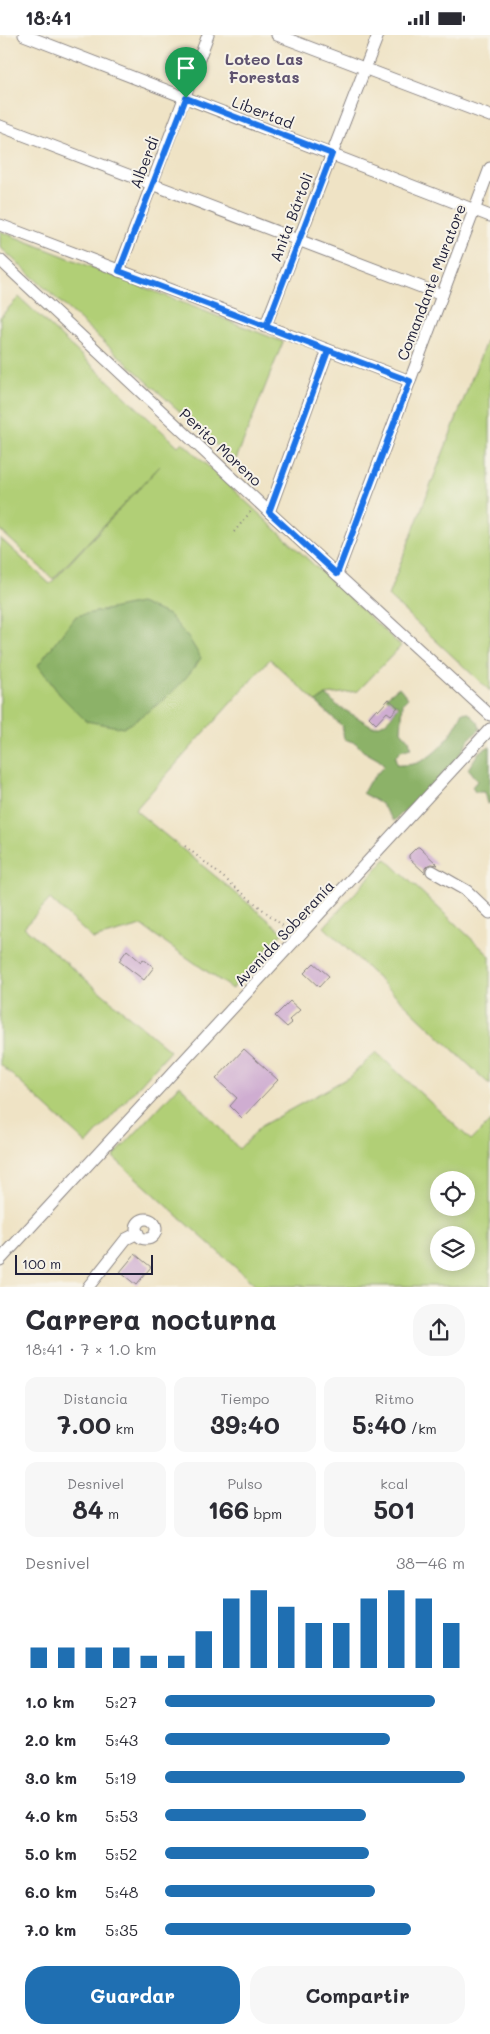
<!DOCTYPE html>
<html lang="es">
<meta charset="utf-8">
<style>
:root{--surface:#fff;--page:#f7f7f7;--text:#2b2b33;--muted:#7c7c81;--accent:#1f6fb2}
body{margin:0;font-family:Mali,sans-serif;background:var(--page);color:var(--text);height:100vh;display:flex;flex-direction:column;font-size:19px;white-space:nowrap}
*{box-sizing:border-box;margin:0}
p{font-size:16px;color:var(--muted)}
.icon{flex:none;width:28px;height:28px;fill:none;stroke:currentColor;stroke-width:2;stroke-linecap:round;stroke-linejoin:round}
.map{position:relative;height:1252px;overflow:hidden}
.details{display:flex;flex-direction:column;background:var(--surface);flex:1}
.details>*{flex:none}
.controls{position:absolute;left:430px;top:1136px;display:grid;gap:10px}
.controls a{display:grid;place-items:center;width:45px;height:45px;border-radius:50%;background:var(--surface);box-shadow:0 2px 12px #0003;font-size:25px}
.scale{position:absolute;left:15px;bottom:12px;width:138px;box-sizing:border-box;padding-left:5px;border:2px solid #22223b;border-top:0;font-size:14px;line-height:18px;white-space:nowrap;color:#22223b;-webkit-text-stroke:4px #f7f3e8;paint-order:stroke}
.pin{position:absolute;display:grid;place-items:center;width:42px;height:42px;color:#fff;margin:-51px -21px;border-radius:50% 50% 50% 0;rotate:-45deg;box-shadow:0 0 5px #0007}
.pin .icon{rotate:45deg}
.round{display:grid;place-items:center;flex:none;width:52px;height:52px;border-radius:20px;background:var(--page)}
.headline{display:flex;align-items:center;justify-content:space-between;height:85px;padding:0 25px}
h1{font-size:28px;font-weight:700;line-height:38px}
.figures{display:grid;grid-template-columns:repeat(3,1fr);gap:8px;height:85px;padding:5px 25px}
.figures div{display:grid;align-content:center;border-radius:12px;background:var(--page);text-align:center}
.figures b{font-size:25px;font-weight:700}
.figures small{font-size:14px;font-weight:400}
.figures p{font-size:14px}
.chart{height:140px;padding:10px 25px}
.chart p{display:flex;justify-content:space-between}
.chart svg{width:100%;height:90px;margin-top:5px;stroke:var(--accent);stroke-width:6}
.cta{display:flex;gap:10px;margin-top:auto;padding:10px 25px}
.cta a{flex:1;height:58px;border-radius:20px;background:var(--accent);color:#fff;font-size:20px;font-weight:700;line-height:58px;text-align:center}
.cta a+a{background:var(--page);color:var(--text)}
ul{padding:0 25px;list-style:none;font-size:16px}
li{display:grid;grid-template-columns:80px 60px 1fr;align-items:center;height:38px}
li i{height:12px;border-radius:6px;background:var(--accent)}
.status{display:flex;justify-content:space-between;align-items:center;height:35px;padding:0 25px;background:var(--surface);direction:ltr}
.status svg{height:14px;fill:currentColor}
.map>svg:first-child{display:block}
.green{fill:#b1cf76;stroke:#6a7858;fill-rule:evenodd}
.forest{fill:#8cb267;stroke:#576a51}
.building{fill:#cfadd1}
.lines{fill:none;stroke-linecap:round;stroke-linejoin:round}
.street-casing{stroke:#888280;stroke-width:13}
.path{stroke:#888280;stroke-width:2;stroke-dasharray:1 4;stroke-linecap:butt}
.street{stroke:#fff;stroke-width:11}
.route-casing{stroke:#fff;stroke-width:10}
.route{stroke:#1a73e8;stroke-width:6}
.labels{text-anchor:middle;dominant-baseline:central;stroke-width:4;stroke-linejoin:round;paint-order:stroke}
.street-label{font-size:15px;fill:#22223b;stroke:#f7f3e8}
.neighbourhood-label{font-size:16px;font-weight:bold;fill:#5f5370;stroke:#f7f3e8}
</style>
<div class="status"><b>18:41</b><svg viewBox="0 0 49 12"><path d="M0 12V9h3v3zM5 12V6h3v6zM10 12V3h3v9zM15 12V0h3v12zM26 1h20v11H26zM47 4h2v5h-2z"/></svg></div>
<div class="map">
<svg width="490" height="1252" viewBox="0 0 490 1252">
<rect width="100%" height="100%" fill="#f7f3e8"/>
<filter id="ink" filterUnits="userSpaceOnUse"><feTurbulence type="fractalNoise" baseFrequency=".02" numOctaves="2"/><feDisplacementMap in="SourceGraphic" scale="10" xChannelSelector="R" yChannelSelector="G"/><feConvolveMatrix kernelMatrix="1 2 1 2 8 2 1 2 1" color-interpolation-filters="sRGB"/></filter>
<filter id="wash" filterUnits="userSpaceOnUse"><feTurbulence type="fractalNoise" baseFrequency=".0096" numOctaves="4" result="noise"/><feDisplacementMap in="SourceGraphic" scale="20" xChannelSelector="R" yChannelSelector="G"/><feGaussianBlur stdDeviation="1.12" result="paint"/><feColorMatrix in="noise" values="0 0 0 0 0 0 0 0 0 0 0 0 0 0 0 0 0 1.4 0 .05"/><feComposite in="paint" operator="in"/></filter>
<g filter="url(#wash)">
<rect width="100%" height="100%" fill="#efe3c5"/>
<g class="green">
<polygon points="0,196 283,307 235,427 0,212"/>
<polygon points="19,262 178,411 182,407 401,611 358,656 326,660 316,667 270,624 135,775 283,897 232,954 142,891 93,904 50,864 24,892 170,1016 87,1109 0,1029 0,503 50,549 160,431 53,544 0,495 0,282"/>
<polygon points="490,296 490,656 388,561"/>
<polygon points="386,824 490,921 490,1050 324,892"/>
<path d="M376,1017L471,1105L490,1086V1251H256L113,1122L180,1050L239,1114L261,1091L351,1041ZM439,1145H466V1172H439ZM439,1200H466V1228H439Z"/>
</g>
<g class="forest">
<path d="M140,568L169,580L190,605L201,623C178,656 157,672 123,693L86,686L60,660L38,630L76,581Z"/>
<path d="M399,652L408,663L403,668L401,696L409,705L411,713L401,716L395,722L397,730C403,730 411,730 417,728C438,720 454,697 463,677L469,678L478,687L480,694L469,704L458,722L434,748L394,786L381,769L363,758L369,747L384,731L379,725L363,716L356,708L344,704L342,691L316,667L326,660L338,671L372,691C385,692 393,680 399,670L391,668L386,662Z"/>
<polygon points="490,711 490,768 487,769 484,757 475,757 472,752 477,746 468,734 479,717"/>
</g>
<g id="blocks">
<g class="building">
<polygon points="389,664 398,672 391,680 387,677 376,689 369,682 376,674 378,676"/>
<polygon points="417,812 419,812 438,830 432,829 428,830 425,833 425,838 409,823 409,820"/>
<polygon points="127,915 141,927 143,924 154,932 144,945 119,926"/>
<polygon points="314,928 329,941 319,952 304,938"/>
<polygon points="290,966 300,975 289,985 292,988 287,992 275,981"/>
<polygon points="244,1014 278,1045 242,1083 230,1071 237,1063 216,1044"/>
<polygon points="135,1219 151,1232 136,1250 120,1237"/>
</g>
</g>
</g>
<g filter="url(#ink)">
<use href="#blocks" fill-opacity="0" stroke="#888280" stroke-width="1"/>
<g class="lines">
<defs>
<g id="street">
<polyline points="24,0 490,181"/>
<polyline points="277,0 490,81"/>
<polyline points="0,91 442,260"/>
<polyline points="0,190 410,346"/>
<polyline points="0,225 269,477 490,680"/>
<polyline points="119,236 208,0"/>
<polyline points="265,292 378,0"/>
<polyline points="269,477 328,315"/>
<polyline points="337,539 490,133"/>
<polyline points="432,836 467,856 490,878"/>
<circle cx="146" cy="1194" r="10"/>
<polyline points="0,1225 490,694"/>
<polyline points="88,1252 126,1204 138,1198"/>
</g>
</defs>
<use href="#street" class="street-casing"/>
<g class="path">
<polyline points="234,497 252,475"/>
<polyline points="185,811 289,896"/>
</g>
<use href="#street" class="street"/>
</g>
</g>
<g class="lines" filter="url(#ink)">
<defs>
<path id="route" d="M186,63L332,119L266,292L328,316L269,477L337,539L410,346C313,309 216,273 119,236L186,63"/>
</defs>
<use href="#route" class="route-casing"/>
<use href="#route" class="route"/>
</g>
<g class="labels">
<g class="street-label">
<text transform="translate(263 77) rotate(21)">Libertad</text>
<text transform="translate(144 127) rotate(-69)">Alberdi</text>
<text transform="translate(291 182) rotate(-69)">Anita Bártoli</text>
<text transform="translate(431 247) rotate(-69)">Comandante Muratore</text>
<text transform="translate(221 412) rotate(43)">Perito Moreno</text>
<text transform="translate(284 898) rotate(-47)">Avenida Soberanía</text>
</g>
<g class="neighbourhood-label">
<text x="264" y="23">Loteo Las<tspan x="264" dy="18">Forestas</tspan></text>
</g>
</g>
</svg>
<div class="controls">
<a><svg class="icon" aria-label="locate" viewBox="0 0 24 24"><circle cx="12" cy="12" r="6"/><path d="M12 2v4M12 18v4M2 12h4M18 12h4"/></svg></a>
<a><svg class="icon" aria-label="layers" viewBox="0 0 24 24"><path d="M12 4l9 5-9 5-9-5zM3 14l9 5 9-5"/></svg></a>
</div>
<div class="scale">100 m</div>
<div class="pin" style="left:186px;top:63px;background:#1e9e55"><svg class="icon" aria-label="arrive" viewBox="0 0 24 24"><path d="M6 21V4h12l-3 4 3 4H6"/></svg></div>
</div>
<section class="details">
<div class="headline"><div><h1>Carrera nocturna</h1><p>18:41 · 7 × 1.0 km</p></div><a class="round"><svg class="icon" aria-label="share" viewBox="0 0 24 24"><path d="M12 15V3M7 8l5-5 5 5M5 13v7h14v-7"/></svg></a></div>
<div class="figures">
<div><p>Distancia</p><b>7.00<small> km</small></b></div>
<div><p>Tiempo</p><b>39:40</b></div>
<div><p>Ritmo</p><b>5:40<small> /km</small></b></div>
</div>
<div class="figures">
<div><p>Desnivel</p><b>84<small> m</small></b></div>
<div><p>Pulso</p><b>166<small> bpm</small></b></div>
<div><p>kcal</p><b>501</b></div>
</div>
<div class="chart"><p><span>Desnivel</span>38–46 m</p>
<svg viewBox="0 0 160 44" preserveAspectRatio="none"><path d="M5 44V34M15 44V34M25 44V34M35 44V34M45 44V38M55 44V38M65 44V26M75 44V10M85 44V6M95 44V14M105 44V22M115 44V22M125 44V10M135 44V6M145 44V10M155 44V22"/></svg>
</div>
<ul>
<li><b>1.0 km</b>5:27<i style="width:90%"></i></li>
<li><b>2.0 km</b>5:43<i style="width:75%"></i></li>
<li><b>3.0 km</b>5:19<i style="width:100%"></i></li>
<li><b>4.0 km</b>5:53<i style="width:67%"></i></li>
<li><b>5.0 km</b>5:52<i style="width:68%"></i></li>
<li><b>6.0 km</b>5:48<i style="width:70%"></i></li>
<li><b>7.0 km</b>5:35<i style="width:82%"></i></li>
</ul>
<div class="cta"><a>Guardar</a><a>Compartir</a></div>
</section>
